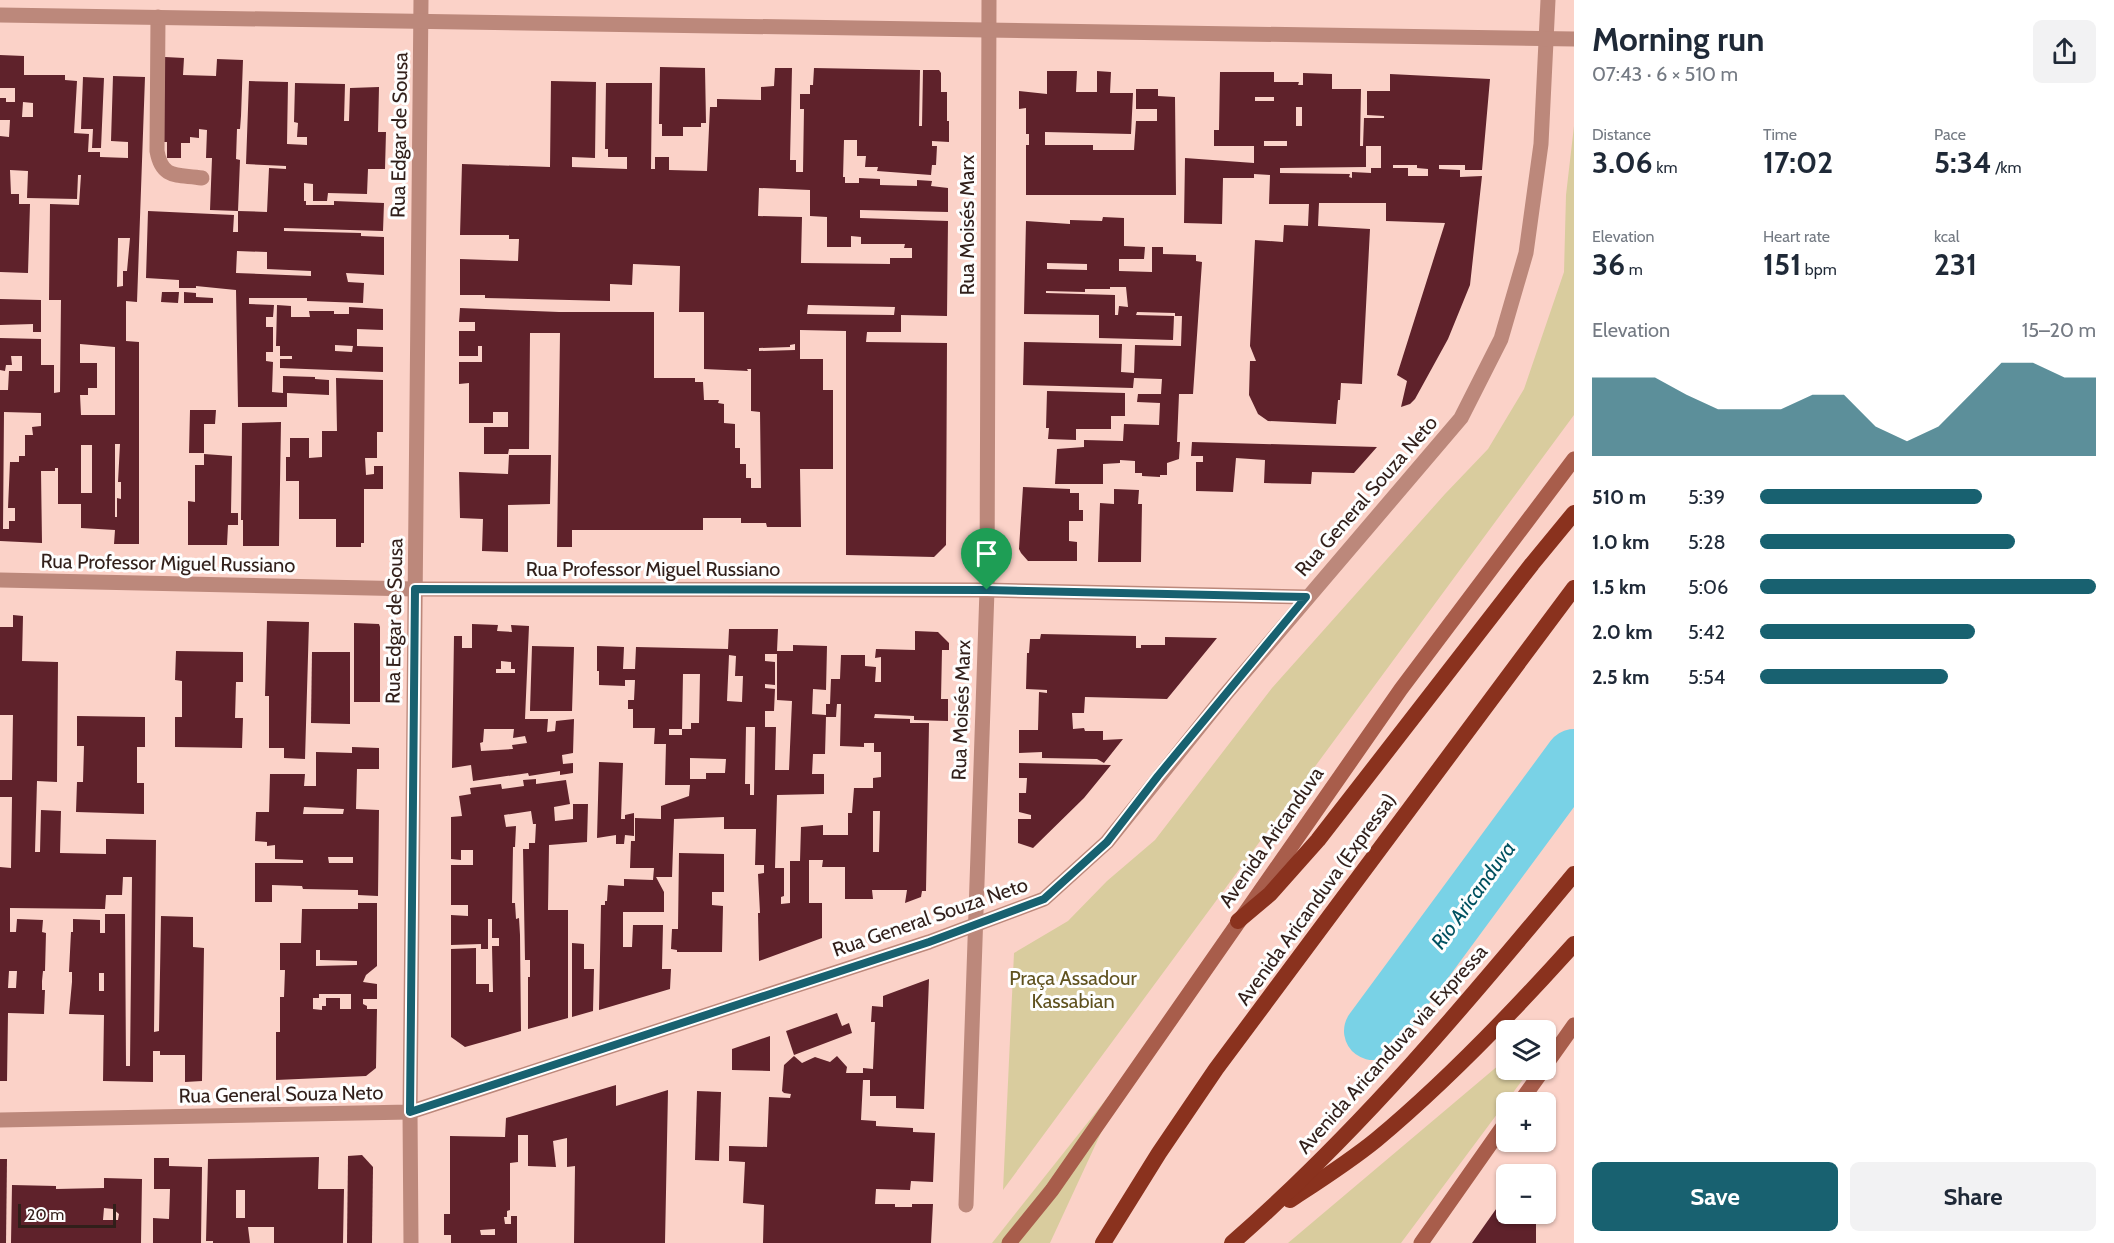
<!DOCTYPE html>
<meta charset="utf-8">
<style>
:root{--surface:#fff;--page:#f2f2f3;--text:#1f2937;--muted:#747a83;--accent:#186170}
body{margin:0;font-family:Cabin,sans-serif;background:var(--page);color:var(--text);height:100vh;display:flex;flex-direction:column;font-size:22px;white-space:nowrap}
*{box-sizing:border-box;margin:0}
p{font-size:20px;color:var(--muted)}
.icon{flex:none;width:33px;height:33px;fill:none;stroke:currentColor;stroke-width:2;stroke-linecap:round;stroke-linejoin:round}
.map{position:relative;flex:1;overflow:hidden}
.panel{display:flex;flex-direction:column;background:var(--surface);width:540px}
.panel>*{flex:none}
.tools{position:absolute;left:1496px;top:1020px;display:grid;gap:12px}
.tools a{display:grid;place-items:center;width:60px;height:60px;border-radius:9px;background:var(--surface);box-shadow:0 2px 4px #0004;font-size:30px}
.scale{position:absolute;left:18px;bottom:15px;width:98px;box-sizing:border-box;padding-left:6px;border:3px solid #311f1a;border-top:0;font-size:16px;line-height:21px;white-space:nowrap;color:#311f1a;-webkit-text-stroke:4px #fefefe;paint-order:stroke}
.pin{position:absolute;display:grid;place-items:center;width:51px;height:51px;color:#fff;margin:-62px -26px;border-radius:50% 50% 50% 0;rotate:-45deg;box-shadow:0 0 6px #0007}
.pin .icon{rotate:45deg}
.round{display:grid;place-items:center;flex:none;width:63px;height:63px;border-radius:9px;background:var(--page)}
.overview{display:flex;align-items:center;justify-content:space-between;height:102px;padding:0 18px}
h1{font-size:33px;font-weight:700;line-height:45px}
.stats{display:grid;grid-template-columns:repeat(3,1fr);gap:9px;height:102px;padding:6px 18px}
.stats div{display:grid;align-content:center}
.stats b{font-size:30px;font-weight:700}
.stats small{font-size:16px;font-weight:400}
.stats p{font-size:16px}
.chart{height:168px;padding:12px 18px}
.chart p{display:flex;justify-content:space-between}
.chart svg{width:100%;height:108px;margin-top:6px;fill:var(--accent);opacity:.7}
.action{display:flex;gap:12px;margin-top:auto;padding:12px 18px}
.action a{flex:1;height:69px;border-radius:9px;background:var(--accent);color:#fff;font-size:24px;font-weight:700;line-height:69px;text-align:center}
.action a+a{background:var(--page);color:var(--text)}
ul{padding:0 18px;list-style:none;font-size:20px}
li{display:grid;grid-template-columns:96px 72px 1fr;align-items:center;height:45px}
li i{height:15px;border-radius:8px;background:var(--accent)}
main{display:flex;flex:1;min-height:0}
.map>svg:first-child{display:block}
.green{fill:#d9cc9e}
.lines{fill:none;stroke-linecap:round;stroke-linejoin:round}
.river{stroke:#79d2e6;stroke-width:58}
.building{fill:#5f222b;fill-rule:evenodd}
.minor{stroke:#bc887b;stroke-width:15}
.tertiary{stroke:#bc887b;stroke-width:15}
.secondary{stroke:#a85d4b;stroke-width:15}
.trunk{stroke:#8a321e;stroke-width:16}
.route-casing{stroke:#fff;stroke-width:12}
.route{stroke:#186170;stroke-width:8}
.labels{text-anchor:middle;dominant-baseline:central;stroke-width:6;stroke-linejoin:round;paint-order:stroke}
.street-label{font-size:20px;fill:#311f1a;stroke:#fefefe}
.park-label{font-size:20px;fill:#60521f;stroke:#fefefe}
.water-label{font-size:21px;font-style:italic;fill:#005160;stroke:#fefefe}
</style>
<main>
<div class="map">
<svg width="1574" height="1243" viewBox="0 0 1574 1243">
<rect width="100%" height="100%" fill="#fbd2c8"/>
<g class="green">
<polygon points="1574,126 1574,415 1003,1190 1014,953 1068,921 1107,881 1155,840 1272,688 1445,494 1488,449 1524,389 1564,272 1566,195"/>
<polygon points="1506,1059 1506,1070 1530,1070 1401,1243 1288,1243"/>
<polygon points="1131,1068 1050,1243 992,1243"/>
</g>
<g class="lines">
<polyline class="river" points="1373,1031 1574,758"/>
</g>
<g class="building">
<path d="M0,55L24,56V75H65V80L77,81L74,133L89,134L88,152H100V157L128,158V142L111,141L113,76L145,77L137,302L126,301V341L139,342V544H114L115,530L81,528V504H58V468H55V471H41L42,543L0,541V390H8L9,371H22V356H11L12,365H6L5,371L0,370V338L41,339V365H54V393L60,392L61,300H49L50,204L79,205L81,175H78L77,199L27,198L28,171L10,170L11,194H19V204H30L28,273L0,272V136L9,137L10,120H0V98H6V102H15V88H0ZM23,102L33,103V117H22ZM118,238H130L127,271H123V286L117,287ZM80,344L115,347V415H81L80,395H88V388H97V363H80ZM4,412L41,413V426L32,427L33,435H25V456H19V462H10L8,508H15V521H9V529H3ZM115,444H120L118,482H121V499L117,498V517H115ZM81,445H92V493H81Z"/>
<polygon points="165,57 184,58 183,75 216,76 217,59 243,60 241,116 240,129 237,129 236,159 240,160 238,211 210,210 212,158 206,158 207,130 199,129 199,138 190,137 190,143 181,143 181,158 167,158 167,142 163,142"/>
<polygon points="660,67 705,68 706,123 701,123 701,127 683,127 683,136 662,136 662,124 659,124"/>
<path d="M775,68H792L790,160H796V172H803L804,109H800V94H810V85H813L814,68L920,70L919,126H922L923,70H939L941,73V92H947V121H949V142L932,141V146H937L936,165H932L931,175L877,171L878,167H865L866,156H857V140H844L843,177H845V183H859V178L880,179V185L917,186V180L932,181L931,186L948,188V212L860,210V218L948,221L947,316L901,315V332H867L866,342L947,343L946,545L934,557L846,555V331L800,330V359H823V390H833V469H800L801,527H767L766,523H741V518H703V530H572V547H557L560,333H530L529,449H509L508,454H484V427H508V412H493V423H469V383L459,384V362H482V346H478V356H459V331H475V322H459L460,308L559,312H654V378H695V382H703L704,400H719L718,403L724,404V423L735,424V448H740V464H746V478H751V488H761L760,412L751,411V369H747L748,371L704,369V312H679L680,266L633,264L632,285L610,284V301L485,298V295H460V259L518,261L519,239H509V235H460L462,164L550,167L551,81L596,82L595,158L572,157V167L627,169V157H608V149H605L606,83H652L651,169H655V157H669V170L707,171L710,107H717V99L761,100V87L774,86ZM759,188L810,190V216L827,217V247H851V236L861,237V244H905L904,248H912V258H890V264L801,263L802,217L758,216ZM808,305L895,307L894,315L807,314ZM795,344V350L759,351V348L790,347V345Z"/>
<polygon points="1047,71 1077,71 1076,92 1097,92 1097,71 1111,72 1110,93 1133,93 1131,134 1045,132 1045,145 1093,145 1093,150 1134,150 1136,121 1157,121 1157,109 1136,109 1136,89 1158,89 1158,96 1175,97 1176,195 1026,195 1026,145 1029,145 1029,134 1026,134 1026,108 1019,109 1019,91 1047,94"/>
<path d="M1220,72H1274V82H1299L1298,85H1303V73L1332,74V89H1361L1360,146H1363L1364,118H1384V116L1367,115V91H1390V74L1490,79L1482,170H1465V165H1439V169L1460,170V177L1482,176L1470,285L1448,339L1415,399L1410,404L1401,407L1407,381L1397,375L1445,223L1386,221V203H1319L1318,226L1370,229L1362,384L1341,383L1340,400H1338L1336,424L1268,421L1258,414L1249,395L1250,361H1256L1250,346L1255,240L1283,242L1284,225L1308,226L1309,204H1269L1270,175L1254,174V178H1223L1222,224L1184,223L1185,158L1254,163V146H1214V130H1219ZM1255,97H1274V101H1255ZM1296,107H1302V126H1296ZM1264,141H1287V146H1264ZM1366,146H1381V168H1371V173L1352,172V178L1349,177L1350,174L1280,173V168L1366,167ZM1393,165H1417V168L1428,169V176H1408V168H1393Z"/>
<polygon points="83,77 104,78 101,148 92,148 93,129 81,129"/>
<path d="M249,81L288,82L287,144L307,145V137H297L298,123L294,122L295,83L345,84L344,121H349L350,88L379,87L378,132H386L385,169H368L367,194L328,193L327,201H313V184L304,183V201H306V205H334V201L384,203L383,231L284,228V231L361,233V236L384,237V275L346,273L348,282L364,283L363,303L307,301V298H249V304L274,305L273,317H266V327H273V352H266V361L273,362L272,392L283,393V376L315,377V379L329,380V395L287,393V407H238L236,290L196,286V288H179V280L146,278L148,211L234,215L233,232H238V211L267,212L269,168L286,169V166L246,164ZM237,251L267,252V269L311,271V276L236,273Z"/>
<path d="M1103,217L1124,218V246L1145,247L1144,259H1119V271L1152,272V247H1163V254L1196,255V261L1202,262L1193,394H1179L1177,442H1180L1179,459L1167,463V475H1160V477L1142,476V473H1135V461L1120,460V463L1103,464V484H1055L1057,449L1084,447V440L1123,441L1124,424L1159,425L1160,403L1137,402L1138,394H1161L1162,379L1134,378L1133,388L1023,385L1024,342L1122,344L1121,372L1134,373L1135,345L1181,346L1182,316H1175V313L1137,312L1136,315L1174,316L1173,340L1099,338V315L1024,314L1026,221L1070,224V220L1102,221ZM1047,263L1087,264V270L1047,269ZM1110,287H1126L1128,307L1119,306L1118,315H1115V295L1046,293V291L1085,292V289H1110Z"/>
<polygon points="162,292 179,292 178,303 161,302"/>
<polygon points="184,292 196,293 196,297 213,298 213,303 184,303"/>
<polygon points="0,299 41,300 41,332 33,332 33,324 0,325"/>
<path d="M277,305L291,306V317H310L309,311H334V314H349V307L383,309V330L357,329V346L383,347V372L280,368V359H292V356H280V346H276ZM335,345L353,346L352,352L335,351Z"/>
<polygon points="336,378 383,380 383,432 377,432 377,458 365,458 366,475 374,474 374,466 383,466 383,489 364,489 364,543 361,543 361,547 336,547 336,519 299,519 299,481 286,481 286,457 290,457 290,438 309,438 309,458 322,457 322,431 337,431"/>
<polygon points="1047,391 1125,393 1125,416 1111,416 1111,429 1076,429 1076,440 1048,439 1049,428 1046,428"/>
<polygon points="190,410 216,410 215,424 204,424 204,453 189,453"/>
<polygon points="281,422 279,546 243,546 243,520 241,520 242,423"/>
<polygon points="1192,442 1377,447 1354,473 1312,472 1311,484 1264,483 1265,460 1236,458 1233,492 1196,491 1196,462 1203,462 1203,456 1191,456"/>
<polygon points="204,454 232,456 231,513 238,513 238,525 228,525 227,545 188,545 188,501 195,502 195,465 204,465"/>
<polygon points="509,455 551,455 550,504 508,505 508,552 482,551 483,519 460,518 459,472 508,474"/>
<polygon points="1023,487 1070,489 1070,493 1079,493 1079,510 1083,510 1083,521 1069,521 1069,541 1077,542 1077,561 1028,561 1021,553 1019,549"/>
<polygon points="1114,489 1139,490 1138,504 1142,504 1141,562 1098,562 1100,503 1114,504"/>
<path d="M13,615L23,616L22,661L58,662L57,782L37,781L35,852H40L41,810L61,811L60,853L106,854V839L156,840L154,1032L159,1031L161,916L193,917V947L204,948L202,1081L185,1082V1055H160V1051H153V1082L103,1081L104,1015L69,1014L72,982V972H69L71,932H73V919L100,920V933H105V914H125L126,1066H130L132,877H123L122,895H106L105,909L10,908V932H16L17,919L43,920L42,932L46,933L45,971H43L42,981V990H45L44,1014L8,1013L7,1081H0V867L11,868L12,797H0V780H12L13,715H0V627H13ZM9,971H17L16,988H8ZM99,973H104V991H99Z"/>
<polygon points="267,621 309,622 305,759 284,758 284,748 269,748 269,696 265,696"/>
<polygon points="354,623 379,624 380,627 380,702 354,702"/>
<path d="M472,624L498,625L497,631L512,632L511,625L529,626L525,719H548L547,732L555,731L556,721L574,719L573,753L562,755L563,764L573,763V773L560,775V771L529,776L528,773L473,781L471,765L452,768L454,636H462V648H472ZM501,661L511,662V669H515V673H496V669H501ZM484,729H514L513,738L525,736L527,743L512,745L513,749L481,751L480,743L483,742Z"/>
<path d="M729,629H778L777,651H793V645L827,646L826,690L813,689L812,714L826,715V704H830L831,679H840L841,655H865V666L876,667L875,682H881V657L875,658L876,649L915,650V631L938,632L949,643V650H942L941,699H948V721L914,720V716L875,714L874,718L910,719V723H929L926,891H922L921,897L905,903L907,890H872L873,899H845V867H822L823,860H809V903H822V938L759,961L758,913H760L758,874L764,873V865H755L756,829H724V817L674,819L672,877H656L664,892V912H623V947H632L633,925H663L662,969H671L670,989L599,1010L601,905H605V901H607L608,885L624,886V879L653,880L654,868H630L631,841H635V818L661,819V806L689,796L690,785H665L666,744H654L655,728H633V709H628V700H634L635,680H625V686L599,685V671H597V646L624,647L623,669H635L636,647L728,649ZM765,654H777V700L792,701L789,770H775L776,727H765V711H774L775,689L765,688V684L775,685V662L765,661ZM729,655L736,656L735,676H743L742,702L727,701ZM683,674H700L699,723H691V729H682ZM837,704H841L840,746L864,747V743H874V752H881V777L873,778V788H854L852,813H848V835H823V825L801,827L800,861H790V903L781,904V897L784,896V868H775L777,795L824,794V774H812L813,754H825L826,717H836ZM746,727H755L754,795H750V784H745ZM669,729H682V735H669ZM690,758L726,759L725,773H706V779H690ZM873,811H880L879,852H873Z"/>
<polygon points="1041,634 1136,636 1136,648 1141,648 1141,645 1165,645 1165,637 1217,638 1167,699 1085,697 1084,713 1072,713 1073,729 1084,728 1085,731 1103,731 1103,740 1123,739 1104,763 1097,759 1042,758 1042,752 1019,753 1019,730 1038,730 1039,692 1047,693 1047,690 1026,689 1027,653 1029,653 1030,639 1040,639"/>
<polygon points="532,646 574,647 572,711 530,711"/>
<polygon points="176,651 243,652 243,682 236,682 235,718 243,718 242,748 175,747 175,717 182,717 182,681 175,680"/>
<polygon points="312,652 350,652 350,724 311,723"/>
<polygon points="77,716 145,717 145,747 137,747 137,783 144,783 144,814 76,812 77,782 83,782 84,746 77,746"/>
<path d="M352,747L379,748V769H357L356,809L379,810L378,896L358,895V890L303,889L302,886L272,885V902H255V863H303V860L275,859V845L267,846V842L255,841L256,812H269L270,774H305L304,786H316V752L352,753ZM304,807L344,809L343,814H303ZM328,857H353V863H329Z"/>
<polygon points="599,762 623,763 621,819 625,819 625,815 634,813 634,836 625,835 624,844 616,844 616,835 597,838"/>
<polygon points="1019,763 1111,765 1084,798 1033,848 1018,843 1018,819 1031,819 1031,815 1019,812 1019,793 1026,793 1027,778 1019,778"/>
<polygon points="536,779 536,784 566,780 570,804 554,807 555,821 573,819 573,804 588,804 587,842 549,845 548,910 568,910 568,1018 528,1029 528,977 530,977 530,960 525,960 523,849 529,849 529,843 535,843 536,824 533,824 531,811 504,815 506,827 516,826 515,847 513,847 512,903 515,903 516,919 519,918 520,935 521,1031 465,1047 451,1037 451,949 476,948 476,984 489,984 489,992 493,992 492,946 499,946 499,938 492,938 492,919 488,919 488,949 481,949 481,944 451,945 451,915 468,916 468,905 451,905 451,865 473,865 473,850 461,850 461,860 451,859 451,817 462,816 459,796 471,794 470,788 501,784 502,789 524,786 523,780"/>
<polygon points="679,853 724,854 724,892 712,892 712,905 723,906 722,952 677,952 677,950 671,949 672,929 678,929"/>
<path d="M358,903H377V966L366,975L363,982L377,984V999H363V1004L367,1006V1009H377L376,1068L366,1076L276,1080V1032H280V997H284L285,970H280V943H301L302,909H358ZM316,950H320V960L357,961V965L316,966ZM319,994H351V1009H340V998H326V1006H322V1010L313,1009V998H319Z"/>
<polygon points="572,943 584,944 584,969 594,969 593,1011 572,1017"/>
<polygon points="929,979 924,1109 896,1108 896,1096 870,1096 870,1080 863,1080 861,1120 876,1121 876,1126 913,1128 913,1132 935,1133 933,1182 911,1181 910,1190 876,1189 875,1204 895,1204 895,1207 912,1207 912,1204 933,1204 931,1243 763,1243 764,1205 743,1203 745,1162 729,1161 729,1146 767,1147 769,1097 790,1098 791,1094 784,1093 782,1091 784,1065 794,1056 802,1063 815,1057 830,1062 837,1056 847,1067 846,1073 863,1073 863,1068 873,1069 875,1022 871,1022 872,1006 883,1007 883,996"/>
<polygon points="837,1013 842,1026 849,1023 852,1033 794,1055 786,1031"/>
<polygon points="770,1036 770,1071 732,1070 732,1049"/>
<path d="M616,1085V1106L668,1090L665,1243H574L575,1166L567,1167V1138L553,1141L556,1167L528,1166V1135H518V1162L510,1163V1210L507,1211V1217H504L505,1224H511V1216H517V1243H451V1235H444V1214H450V1136L505,1137L506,1118ZM495,1229V1235H481L480,1230Z"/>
<polygon points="697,1091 721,1092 719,1161 695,1160"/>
<polygon points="362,1155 373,1167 372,1243 347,1243 348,1156"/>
<path d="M319,1157L318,1189H344L343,1243H274V1227H248L250,1243H213V1241H206L208,1159ZM236,1190H245V1218H236Z"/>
<polygon points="154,1158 169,1158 169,1166 202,1167 201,1243 153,1243 153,1218 169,1219 170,1189 154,1189"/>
<polygon points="0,1159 7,1159 6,1243 0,1243"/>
<path d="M104,1178L142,1179L141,1243H11L12,1185L56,1186V1189L104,1188ZM104,1208L113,1209L119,1214L118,1220H103Z"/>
<polygon points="1506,1195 1506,1214 1536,1214 1536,1243 1472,1243"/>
</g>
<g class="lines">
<g class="minor">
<path d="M158,17L157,151C162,180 178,174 202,178"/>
<polyline points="0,580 415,589 987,590 1306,597"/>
<polyline points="0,1120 410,1112 929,942 1044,899 1107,842 1225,695 1461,418 1501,339 1526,253 1541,144 1548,0"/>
<polyline points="966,1205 987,590 989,0"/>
<polyline points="411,1243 410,1112 421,0"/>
</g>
<polyline class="tertiary" points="0,15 1574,39"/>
<g class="secondary">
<polyline points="1545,1066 1574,1025"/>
<polyline points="1520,1102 1543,1070"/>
<polyline points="1009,1243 1052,1190 1401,689 1574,459"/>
<polyline points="1421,1243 1506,1122"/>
</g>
<g class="trunk">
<polyline points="1238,921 1270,894 1318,840 1532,564 1574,513"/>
<path d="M1290,1200C1319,1181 1349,1162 1376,1140C1447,1081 1512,1013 1574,944"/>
<polyline points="1103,1243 1159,1153 1216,1069 1574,588"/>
<path d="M1232,1243C1359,1132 1467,1003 1574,874"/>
</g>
</g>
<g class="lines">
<defs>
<polygon id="route" points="415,589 987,590 1306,597 1158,776 1107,842 1044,899 929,942 410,1112"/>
</defs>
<use href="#route" class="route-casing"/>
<use href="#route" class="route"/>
</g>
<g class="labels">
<g class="street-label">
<text transform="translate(399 135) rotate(-89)">Rua Edgar de Sousa</text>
<text transform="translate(967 225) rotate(-90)">Rua Moisés Marx</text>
<text transform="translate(1366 496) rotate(-49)">Rua General Souza Neto</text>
<text transform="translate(168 563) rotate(1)">Rua Professor Miguel Russiano</text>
<text x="653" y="569">Rua Professor Miguel Russiano</text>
<text transform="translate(394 621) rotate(-89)">Rua Edgar de Sousa</text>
<text transform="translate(961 710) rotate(-88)">Rua Moisés Marx</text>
<text transform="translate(1271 837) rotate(-55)">Avenida Aricanduva</text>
<text transform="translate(1316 899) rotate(-54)">Avenida Aricanduva (Expressa)</text>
<text transform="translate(930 917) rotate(-19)">Rua General Souza Neto</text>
<text transform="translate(1392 1049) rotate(-48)">Avenida Aricanduva via Expressa</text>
<text transform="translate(281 1094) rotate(-1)">Rua General Souza Neto</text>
</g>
<g class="park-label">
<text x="1073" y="978">Praça Assadour<tspan x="1073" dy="23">Kassabian</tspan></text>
</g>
<g class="water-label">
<text transform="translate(1473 895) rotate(-54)">Rio Aricanduva</text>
</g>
</g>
</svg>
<div class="tools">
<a><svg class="icon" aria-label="layers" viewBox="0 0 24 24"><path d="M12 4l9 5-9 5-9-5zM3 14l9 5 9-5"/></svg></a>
<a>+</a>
<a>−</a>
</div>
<div class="scale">20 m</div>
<div class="pin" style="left:987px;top:590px;background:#1e9e55"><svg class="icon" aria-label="arrive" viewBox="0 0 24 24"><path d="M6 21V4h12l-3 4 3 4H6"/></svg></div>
</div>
<section class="panel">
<div class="overview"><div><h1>Morning run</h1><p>07:43 · 6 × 510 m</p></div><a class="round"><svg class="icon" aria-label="share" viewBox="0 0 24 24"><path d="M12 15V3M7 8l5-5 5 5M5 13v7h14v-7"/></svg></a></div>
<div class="stats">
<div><p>Distance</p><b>3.06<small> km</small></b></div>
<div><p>Time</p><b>17:02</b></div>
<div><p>Pace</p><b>5:34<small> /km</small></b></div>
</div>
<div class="stats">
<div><p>Elevation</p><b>36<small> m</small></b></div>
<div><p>Heart rate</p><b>151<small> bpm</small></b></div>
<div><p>kcal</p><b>231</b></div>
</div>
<div class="chart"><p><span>Elevation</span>15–20 m</p>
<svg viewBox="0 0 160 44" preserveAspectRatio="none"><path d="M0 44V12L10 12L20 12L30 19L40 25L50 25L60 25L70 19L80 19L90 32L100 38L110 32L120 19L130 6L140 6L150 12L160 12V44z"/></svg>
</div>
<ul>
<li><b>510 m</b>5:39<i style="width:66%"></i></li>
<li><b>1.0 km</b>5:28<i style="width:76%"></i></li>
<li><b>1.5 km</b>5:06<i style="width:100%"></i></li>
<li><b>2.0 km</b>5:42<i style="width:64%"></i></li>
<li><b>2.5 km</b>5:54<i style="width:56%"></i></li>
</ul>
<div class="action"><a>Save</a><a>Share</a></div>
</section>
</main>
